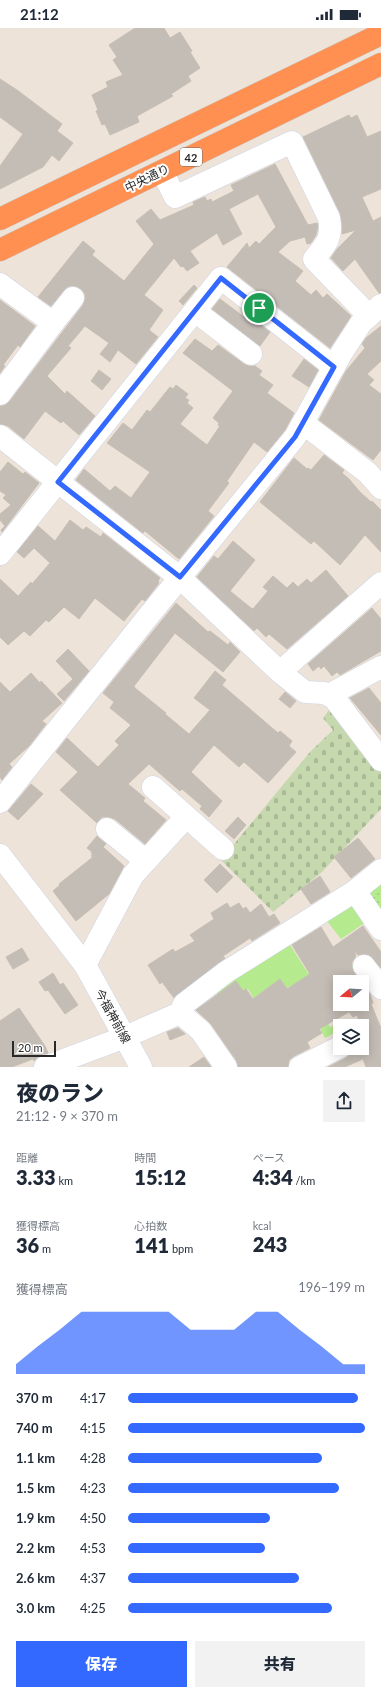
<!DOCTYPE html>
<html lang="ja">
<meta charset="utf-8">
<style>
:root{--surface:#fff;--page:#f2f2f3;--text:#1f2937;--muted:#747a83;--accent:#3469ff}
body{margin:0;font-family:Lato,"Noto Sans JP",sans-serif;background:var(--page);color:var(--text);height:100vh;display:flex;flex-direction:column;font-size:15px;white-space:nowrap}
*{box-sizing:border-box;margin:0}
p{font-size:13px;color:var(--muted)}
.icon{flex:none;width:22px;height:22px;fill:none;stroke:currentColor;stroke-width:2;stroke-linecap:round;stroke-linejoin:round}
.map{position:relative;height:1039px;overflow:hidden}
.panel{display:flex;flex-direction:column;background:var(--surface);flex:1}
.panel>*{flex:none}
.needle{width:26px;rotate:252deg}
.buttons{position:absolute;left:333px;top:947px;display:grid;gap:8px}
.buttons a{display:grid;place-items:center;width:36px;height:36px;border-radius:0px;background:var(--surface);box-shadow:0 2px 10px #0003;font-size:20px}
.scale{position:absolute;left:12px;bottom:10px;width:44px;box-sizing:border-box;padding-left:4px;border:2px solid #292929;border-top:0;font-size:11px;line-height:14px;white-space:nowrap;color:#292929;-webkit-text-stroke:3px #fff;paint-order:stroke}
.pin{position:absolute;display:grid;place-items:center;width:34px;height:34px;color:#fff;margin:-17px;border:2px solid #fff;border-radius:50%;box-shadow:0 1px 4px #0007}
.round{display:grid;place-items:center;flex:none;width:42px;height:42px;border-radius:0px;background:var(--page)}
.head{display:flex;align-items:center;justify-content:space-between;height:68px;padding:0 16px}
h1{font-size:22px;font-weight:800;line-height:30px}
.stats{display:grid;grid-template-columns:repeat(3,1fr);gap:6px;height:68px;padding:4px 16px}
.stats div{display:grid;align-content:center}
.stats b{font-size:20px;font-weight:800}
.stats small{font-size:11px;font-weight:400}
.stats p{font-size:11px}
.chart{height:112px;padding:8px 16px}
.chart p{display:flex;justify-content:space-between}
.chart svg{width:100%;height:72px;margin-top:4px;fill:var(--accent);opacity:.7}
.primary-button{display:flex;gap:8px;margin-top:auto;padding:8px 16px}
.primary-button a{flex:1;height:46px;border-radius:0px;background:var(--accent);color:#fff;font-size:16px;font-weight:800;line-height:46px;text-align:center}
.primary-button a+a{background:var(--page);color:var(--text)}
ul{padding:0 16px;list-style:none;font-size:13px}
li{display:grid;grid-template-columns:64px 48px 1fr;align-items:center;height:30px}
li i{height:10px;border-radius:5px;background:var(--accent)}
.status{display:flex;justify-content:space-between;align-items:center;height:28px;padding:0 20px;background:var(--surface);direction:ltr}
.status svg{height:11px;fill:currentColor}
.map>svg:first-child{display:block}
.grass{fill:url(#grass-dots)}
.cemetery{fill:url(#cemetery-stones)}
.garden{fill:#b5ea8f}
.building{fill:#c4bdb6;stroke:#c8bfb3}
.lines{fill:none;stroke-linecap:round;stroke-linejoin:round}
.minor-casing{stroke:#ced4e4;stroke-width:23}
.highway-casing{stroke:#c7c7c7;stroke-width:23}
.minor{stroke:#fff;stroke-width:22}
.highway{stroke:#ff9052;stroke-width:22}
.route-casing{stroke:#fff;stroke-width:8}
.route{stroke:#3469ff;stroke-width:5}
.labels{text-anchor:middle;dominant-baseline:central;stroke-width:4;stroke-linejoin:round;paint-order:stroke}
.shield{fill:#fff;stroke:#696969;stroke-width:1}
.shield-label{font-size:11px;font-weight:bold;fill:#292929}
.street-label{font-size:12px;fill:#292929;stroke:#fff}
</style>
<div class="status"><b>21:12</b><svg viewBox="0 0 49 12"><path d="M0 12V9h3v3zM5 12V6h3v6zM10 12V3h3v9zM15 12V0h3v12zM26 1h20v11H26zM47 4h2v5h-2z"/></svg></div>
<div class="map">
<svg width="381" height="1039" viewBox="0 0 381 1039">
<defs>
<pattern id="grass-dots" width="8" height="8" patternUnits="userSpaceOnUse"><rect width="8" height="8" fill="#b5ea8f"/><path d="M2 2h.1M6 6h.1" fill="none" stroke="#9cc97b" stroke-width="1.8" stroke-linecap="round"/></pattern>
<pattern id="cemetery-stones" width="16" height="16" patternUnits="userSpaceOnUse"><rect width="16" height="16" fill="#c6d9ae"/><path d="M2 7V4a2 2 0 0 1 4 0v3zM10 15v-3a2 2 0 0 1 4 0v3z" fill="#aaba96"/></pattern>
</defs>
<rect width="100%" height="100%" fill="#ede3d9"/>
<polygon class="grass" points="381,849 381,889 363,863"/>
<polygon class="cemetery" points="332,678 381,736 381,781 322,844 273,884 221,832 310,724 333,702 323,690"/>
<g class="garden">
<polygon points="352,871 369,892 341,911 324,889"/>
<polygon points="288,914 308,945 342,921 356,942 308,980 292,957 237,998 257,976 248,961 225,976 215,962"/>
<polygon points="320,982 330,999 342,993 344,998 340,998 340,1002 325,1010 313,987"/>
</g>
<g class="building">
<polygon points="135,0 164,0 170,10 180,4 192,23 190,24 200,40 188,48 191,53 171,66 173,68 137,88 139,94 110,107 105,96 102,97 96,83 98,82 92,67 108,59 106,54 123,47 113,32 117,29 109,17"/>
<polygon points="0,51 17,62 62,96 57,103 73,115 59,133 52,127 43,139 0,161 0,138 23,106 0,89"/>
<polygon points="349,87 351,90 357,87 367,109 381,103 381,161 362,169 373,193 381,189 381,265 379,265 355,231 343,243 331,230 337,221 356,202 342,206 342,195 340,185 303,109"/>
<polygon points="275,136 308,197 317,195 318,198 316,207 311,215 307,216 305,209 290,213 278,224 303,243 295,253 311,267 316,262 323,270 327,266 351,288 330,320 227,239 247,215 249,220 256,213 259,216 276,199 258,166 229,181 242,206 223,217 217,205 190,223 199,235 187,243 183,238 181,239 174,230 144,267 163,282 149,302 158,309 136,336 118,322 110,334 100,326 109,315 85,298 68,318 71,320 47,348 65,366 67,363 95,388 79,407 63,393 61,395 45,383 24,411 8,398 0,396 0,378 5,377 10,373 83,277 85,271 85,266 81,261 75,258 69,258 64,262 51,278 38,269 83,213 95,223 92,227 124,253 154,216 136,193 151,181 160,192 194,177 193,174 205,169 207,173 211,171 212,174 234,163 231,157"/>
<polygon points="194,257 197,260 183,277 179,273"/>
<polygon points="220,271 244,289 246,286 270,304 260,318 212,281"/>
<polygon points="0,272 35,298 20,319 18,317 3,337 5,338 0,345"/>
<polygon points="381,298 381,333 367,346 374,352 369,357 381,366 381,422 373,432 319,392 346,343 365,320 362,316 366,310"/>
<polygon points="195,311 212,323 218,317 244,336 249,338 255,338 262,343 259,347 273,357 267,365 294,385 285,402 267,424 254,414 227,453 229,455 208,483 214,488 179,531 145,503 143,505 76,452 84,441 110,463 115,458 131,470 150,444 107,415 123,395 132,402 147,382 150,384 170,359 173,361 176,357 188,366 185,370 189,372 187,375 193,380 180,396 207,417 220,398 218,397 219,395 213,390 233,363 183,325"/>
<polygon points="304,331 318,342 309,359 292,348"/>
<polygon points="99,342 111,351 102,362 91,353"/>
<polygon points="324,427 344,442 342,445 349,451 360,464 371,474 372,473 381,482 381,524 365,507 340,537 314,513 311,516 260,474 294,430 307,441 308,440 311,442"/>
<polygon points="8,434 23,446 25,444 39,455 2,504 1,502 5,498 0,492 0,486 11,477 3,470 6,467 0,463 0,444"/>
<polygon points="70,492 83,502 86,499 101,509 103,505 160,550 158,553 159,555 145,573 142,571 124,593 95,570 79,591 64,579 49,594 46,592 30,608 24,603 8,617 0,609 0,551 18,568 31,554 32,556 50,535 34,520 24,530 17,524 38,498 55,513"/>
<polygon points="233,513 255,532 230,563 251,580 253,581 268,563 263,559 273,548 287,560 293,554 298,559 307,551 311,555 326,542 348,568 287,621 269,606 266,609 257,600 254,603 197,549 214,528 218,531"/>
<polygon points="176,575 208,604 210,603 228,617 230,614 240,624 223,644 175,605 134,658 135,660 166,685 165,686 189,706 210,682 194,670 215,643 226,652 222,657 278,705 280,703 292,713 289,718 296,724 268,755 244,734 239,739 214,717 191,744 222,773 209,789 200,781 202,778 182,761 180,763 149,736 128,756 145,770 143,773 166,792 145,816 115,791 109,789 102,789 97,795 60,762 78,744 56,724 67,710 98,739 119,717 115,713 131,697 110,680 114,674 103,665"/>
<polygon points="372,580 381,591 381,623 340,647 337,644 332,648 324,638 321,641 319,638 313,643 308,636"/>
<polygon points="68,621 89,643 64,673 57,666 73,651 56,633"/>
<polygon points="31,645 40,655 41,653 62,675 42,693 46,696 29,718 9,736 12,739 2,752 0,749 0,654 10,664"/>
<polygon points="369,660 381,675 381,707 350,670"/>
<polygon points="285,664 296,673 290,680 279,671"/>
<polygon points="31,756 43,766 18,792 8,783"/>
<polygon points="238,789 246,797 234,811 225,803"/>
<polygon points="97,808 106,816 103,819 124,838 109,866 76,893 53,863 60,857 59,856 93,829 91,828 93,826 91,825 92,824 87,820"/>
<polygon points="358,810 375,831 351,850 334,829"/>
<polygon points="220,836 233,849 217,865 204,852"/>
<polygon points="320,848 330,864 311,876 301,861"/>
<polygon points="227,875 230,880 239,875 243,881 246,879 250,885 261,876 269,889 274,886 280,895 252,913 250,910 223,928 225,930 174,970 162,954 160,956 148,937 173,921 175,924 195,913 190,907 214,891 211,885"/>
<polygon points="363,898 381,924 381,940 369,927 363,926 358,927 354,922 356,928 352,934 352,940 361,954 340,954 340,976 362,976 362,956 370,966 373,975 371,976 381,1000 381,1039 366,1039 363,1031 345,1039 328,1039 346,1030 351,1026 352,1020 369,1020 357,987 353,989 349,984 319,1001 322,1005 307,1014 310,1020 294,1028 289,1032 288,1039 238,1039 236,1032 211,996 196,982 236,953 243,963 246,961 253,971 280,951 287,961 310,946 292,917 321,899 333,919"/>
<polygon points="22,920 29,932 13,941 6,929"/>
<polygon points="53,945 60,957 63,955 78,977 65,986 48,962 45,963 39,954"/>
<polygon points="19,980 45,1018 48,1025 40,1027 34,1033 33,1031 12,1039 0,1039 0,993"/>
<polygon points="178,1000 185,1006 170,1012 167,1004"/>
<polygon points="204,1029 211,1039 189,1039"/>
</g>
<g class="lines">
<defs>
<g id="minor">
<path d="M162,143L175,169L292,114L329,190C333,210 326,216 314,231L369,288"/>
<polyline points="0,256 53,295 0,366"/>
<polyline points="195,283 251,326"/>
<polyline points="53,295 73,270"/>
<polyline points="303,395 368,445 381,460"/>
<polyline points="0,408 179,549 280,644 305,664 324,665 334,670 381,732"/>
<polyline points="0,526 221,250 334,339"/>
<polyline points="280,644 381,555"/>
<polyline points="329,667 381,639"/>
<polyline points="153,759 223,821"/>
<polyline points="0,774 146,591 295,409 341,326 361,295 381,277"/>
<polyline points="107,801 146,833"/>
<polyline points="0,827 85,937 141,1039"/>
<polyline points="355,863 381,901"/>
<polyline points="85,937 133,847 186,789"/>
<polyline points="364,938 381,960"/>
<polyline points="180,985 201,1003 226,1039"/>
<polyline points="45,1039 125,1009 180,985 184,976 226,944 355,863 381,842"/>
<polyline points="300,1039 340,1019"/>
</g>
<g id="highway">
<polyline points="0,191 381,6"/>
<polyline points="0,222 381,36"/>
</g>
</defs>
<use href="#minor" class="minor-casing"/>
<use href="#highway" class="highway-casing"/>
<use href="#minor" class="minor"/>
<use href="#highway" class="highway"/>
</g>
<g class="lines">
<defs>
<polygon id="route" points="221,250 334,339 295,409 180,549 58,454"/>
</defs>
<use href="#route" class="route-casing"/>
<use href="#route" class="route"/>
</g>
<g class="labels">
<rect class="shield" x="180" y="120" width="22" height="18" rx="3"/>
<g class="shield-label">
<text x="191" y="129">42</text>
</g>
<g class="street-label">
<text transform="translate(147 150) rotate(-26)">中央通り</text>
<text transform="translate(113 988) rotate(61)">今福神前線</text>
</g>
</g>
</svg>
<div class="buttons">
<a><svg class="needle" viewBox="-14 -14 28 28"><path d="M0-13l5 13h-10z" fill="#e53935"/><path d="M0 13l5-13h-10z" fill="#747a83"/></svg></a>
<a><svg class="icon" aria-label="layers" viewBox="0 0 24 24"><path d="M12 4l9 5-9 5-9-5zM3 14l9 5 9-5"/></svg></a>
</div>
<div class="scale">20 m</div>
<div class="pin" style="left:259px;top:280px;background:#1e9e55"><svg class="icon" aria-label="arrive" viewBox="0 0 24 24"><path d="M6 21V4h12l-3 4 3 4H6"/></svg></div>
</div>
<section class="panel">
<div class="head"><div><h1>夜のラン</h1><p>21:12 · 9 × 370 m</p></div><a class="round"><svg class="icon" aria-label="share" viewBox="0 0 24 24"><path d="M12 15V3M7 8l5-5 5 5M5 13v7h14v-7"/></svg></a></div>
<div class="stats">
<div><p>距離</p><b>3.33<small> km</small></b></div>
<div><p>時間</p><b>15:12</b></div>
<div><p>ペース</p><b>4:34<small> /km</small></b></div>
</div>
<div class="stats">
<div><p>獲得標高</p><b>36<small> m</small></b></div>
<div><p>心拍数</p><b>141<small> bpm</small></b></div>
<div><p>kcal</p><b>243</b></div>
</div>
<div class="chart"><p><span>獲得標高</span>196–199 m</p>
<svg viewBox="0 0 160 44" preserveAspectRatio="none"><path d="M0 44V38L10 27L20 17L30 6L40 6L50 6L60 6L70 6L80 17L90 17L100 17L110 6L120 6L130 17L140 27L150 38L160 38V44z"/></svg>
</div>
<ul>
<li><b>370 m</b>4:17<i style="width:97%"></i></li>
<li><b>740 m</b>4:15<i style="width:100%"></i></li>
<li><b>1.1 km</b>4:28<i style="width:82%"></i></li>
<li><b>1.5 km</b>4:23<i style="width:89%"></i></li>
<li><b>1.9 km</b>4:50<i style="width:60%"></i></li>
<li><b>2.2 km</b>4:53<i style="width:58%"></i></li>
<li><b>2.6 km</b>4:37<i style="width:72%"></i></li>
<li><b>3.0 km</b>4:25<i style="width:86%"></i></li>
</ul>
<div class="primary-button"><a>保存</a><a>共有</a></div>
</section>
